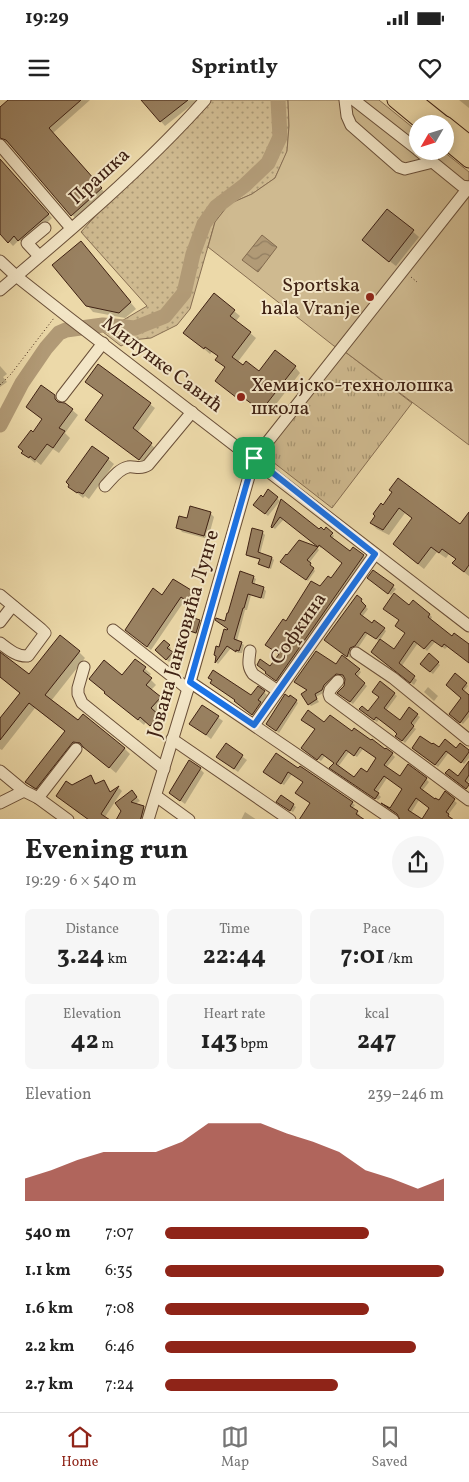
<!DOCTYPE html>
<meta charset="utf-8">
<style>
:root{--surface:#fff;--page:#f6f6f6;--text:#222;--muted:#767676;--line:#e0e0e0;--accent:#8f2418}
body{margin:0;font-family:Vollkorn,serif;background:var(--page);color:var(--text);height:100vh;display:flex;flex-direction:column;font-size:19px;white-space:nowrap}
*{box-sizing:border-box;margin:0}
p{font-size:16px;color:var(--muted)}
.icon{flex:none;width:28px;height:28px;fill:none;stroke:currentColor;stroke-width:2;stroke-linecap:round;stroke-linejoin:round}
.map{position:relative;height:719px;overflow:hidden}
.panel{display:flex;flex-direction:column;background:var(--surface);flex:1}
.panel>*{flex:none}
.needle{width:32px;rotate:231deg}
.fabs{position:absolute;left:409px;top:15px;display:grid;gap:10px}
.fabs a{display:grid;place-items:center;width:45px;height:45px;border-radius:50%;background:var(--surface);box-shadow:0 2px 12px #0003;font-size:25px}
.pin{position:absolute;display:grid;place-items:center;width:42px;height:42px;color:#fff;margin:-21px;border-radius:10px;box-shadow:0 2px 8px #0006}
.round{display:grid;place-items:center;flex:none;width:52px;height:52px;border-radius:26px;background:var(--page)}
.head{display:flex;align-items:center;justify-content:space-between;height:85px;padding:0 25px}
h1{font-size:28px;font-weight:700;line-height:38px}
.stats{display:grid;grid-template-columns:repeat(3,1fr);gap:8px;height:85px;padding:5px 25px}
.stats div{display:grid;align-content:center;border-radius:8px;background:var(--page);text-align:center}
.stats b{font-size:25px;font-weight:700}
.stats small{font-size:14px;font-weight:400}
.stats p{font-size:14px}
.chart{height:140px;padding:10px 25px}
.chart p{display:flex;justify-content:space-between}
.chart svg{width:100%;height:90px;margin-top:5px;fill:var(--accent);opacity:.7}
ul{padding:0 25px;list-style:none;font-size:16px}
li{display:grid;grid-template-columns:80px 60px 1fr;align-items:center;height:38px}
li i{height:12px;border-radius:6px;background:var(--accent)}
.status{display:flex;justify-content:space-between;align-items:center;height:35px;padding:0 25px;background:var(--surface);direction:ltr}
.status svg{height:14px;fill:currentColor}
header{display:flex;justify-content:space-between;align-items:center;height:65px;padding:0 25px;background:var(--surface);font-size:22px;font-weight:700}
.tabs{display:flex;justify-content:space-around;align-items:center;height:70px;border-top:1px solid var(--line);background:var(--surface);font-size:14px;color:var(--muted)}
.tabs a{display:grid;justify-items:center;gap:2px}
.tabs .selected{color:var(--accent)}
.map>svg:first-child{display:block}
.grass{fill:url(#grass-dots);stroke:#876e52}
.park{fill:url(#park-tufts);stroke:#876e52}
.pitch{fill:#cfba90;stroke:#876e52}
.water{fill:url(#water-waves);stroke:#836a4e}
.shadow{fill:#0003;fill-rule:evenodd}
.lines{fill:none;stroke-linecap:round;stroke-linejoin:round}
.river{stroke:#b19a76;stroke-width:15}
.building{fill:#998161;stroke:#3f2113;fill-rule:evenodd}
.minor-casing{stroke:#6a4f38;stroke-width:13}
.major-casing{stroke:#3f2113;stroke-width:17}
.path{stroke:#3f2113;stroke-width:1;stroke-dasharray:1 2.5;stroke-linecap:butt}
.minor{stroke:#f3e6c7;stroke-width:11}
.major{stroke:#ecd9a9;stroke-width:15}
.route-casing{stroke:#fff;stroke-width:10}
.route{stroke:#1a73e8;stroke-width:6}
.poi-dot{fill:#8f2418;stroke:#f3e6c7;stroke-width:2}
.labels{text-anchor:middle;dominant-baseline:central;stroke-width:4;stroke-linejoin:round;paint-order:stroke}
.street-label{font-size:20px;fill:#3f2113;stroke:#f3e6c7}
.poi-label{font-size:20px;fill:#3f2113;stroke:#f3e6c7;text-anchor:end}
</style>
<div class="status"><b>19:29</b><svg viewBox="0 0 49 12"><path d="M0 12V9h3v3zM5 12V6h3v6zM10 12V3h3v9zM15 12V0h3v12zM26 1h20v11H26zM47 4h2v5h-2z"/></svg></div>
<header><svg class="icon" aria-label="menu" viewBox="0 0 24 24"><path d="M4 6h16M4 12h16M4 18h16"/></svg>Sprintly<svg class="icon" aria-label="heart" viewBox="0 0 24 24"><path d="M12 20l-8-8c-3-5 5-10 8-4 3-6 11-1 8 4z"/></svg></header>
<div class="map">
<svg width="469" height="720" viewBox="0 0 469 720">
<defs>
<pattern id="grass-dots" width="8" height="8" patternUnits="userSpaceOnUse" patternTransform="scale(1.25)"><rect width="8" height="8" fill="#cfba90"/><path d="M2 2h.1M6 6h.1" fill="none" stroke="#a99774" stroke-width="1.8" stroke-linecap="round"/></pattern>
<pattern id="park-tufts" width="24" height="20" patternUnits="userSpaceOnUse" patternTransform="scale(1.25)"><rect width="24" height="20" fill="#cfba90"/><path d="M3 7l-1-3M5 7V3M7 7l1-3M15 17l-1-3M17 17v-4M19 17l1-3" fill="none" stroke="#a99774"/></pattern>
<pattern id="water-waves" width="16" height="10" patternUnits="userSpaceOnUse" patternTransform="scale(1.25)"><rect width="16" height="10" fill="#b19a76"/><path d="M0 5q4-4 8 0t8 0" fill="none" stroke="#917d60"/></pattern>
</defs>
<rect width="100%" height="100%" fill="#ecd9a9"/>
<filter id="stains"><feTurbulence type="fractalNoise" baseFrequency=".004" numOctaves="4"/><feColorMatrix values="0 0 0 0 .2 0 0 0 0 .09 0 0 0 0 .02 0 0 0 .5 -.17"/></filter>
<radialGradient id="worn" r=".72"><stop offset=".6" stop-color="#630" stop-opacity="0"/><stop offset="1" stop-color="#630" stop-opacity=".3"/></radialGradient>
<polygon class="grass" points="199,0 288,0 289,26 287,52 275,78 252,94 229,104 215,122 190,209 177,225 151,238 132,240 121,246 103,232 147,206 81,132"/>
<polygon class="park" points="344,251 412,303 332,408 264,355"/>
<polygon class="pitch" points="288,0 379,0 417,31 418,51 443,51 469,72 469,345 344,251 334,246 208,147 215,122 229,104 252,94 275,78 287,51 289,26"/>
<polygon class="water" points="262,135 277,147 258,172 242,160"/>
<g class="shadow">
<polygon points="10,0 90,0 53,33 105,93 76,119 7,42 4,42 0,38 0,8"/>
<polygon points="142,0 198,0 165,26"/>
<polygon points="459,0 469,0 469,8"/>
<polygon points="0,60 52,118 24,144 19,140 13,146 0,132"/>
<polygon points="388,110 419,137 396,166 370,146"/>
<polygon points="86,148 136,209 125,218 93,212 87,205"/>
<polygon points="234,211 240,216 236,221 256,238 237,263 259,273 295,267 300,273 267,316 246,299 243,303 222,286 226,268 217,260 219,257 212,252 210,254 185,233"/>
<polygon points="0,266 7,274 3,277 7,282 0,287"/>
<polygon points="98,266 155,308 137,333 155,348 144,363 91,324 104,296"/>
<polygon points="54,296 60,304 72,310 78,315 65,333 70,338 59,353 53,349 41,365 36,361 35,363 23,353 33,334 43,320 27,307"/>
<polygon points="108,359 114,364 89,399 85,396 83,398 70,387"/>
<polygon points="269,391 280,401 268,416 257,407"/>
<polygon points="394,392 460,426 469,418 469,476 460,469 456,459 449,454 446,458 437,452 424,469 400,450 394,444 413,419 405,413 389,435 377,429 371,423"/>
<polygon points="282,402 319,431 332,434 334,436 332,439 350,453 363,456 366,458 279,582 269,575 270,568 280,555 270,548 320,488 332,480 344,463 322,447 321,448 284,419 275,429 272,427"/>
<polygon points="210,413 214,417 208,439 182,432 178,427 188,420"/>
<polygon points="262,432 265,435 260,454 272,458 274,460 271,469 262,466 260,464 261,460 250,457 247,455"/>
<polygon points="317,448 319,450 309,463 315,471 308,481 284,464"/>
<polygon points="373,472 396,489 391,495 371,480"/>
<polygon points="253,477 256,479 254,485 263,488 266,491 264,499 251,495 247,510 245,510 237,541 241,543 244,545 242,553 238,553 231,548 218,564 216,562 220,549 229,529 226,522"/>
<polygon points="195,494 198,498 193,505 185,500 151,550 130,533 163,497"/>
<polygon points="361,500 364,503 363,504 368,509 362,517 372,524 384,529 386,531 380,540 394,551 406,534 410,506 429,514 432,517 430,521 469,550 469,561 448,546 445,549 435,542 427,551 418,543 401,567 417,580 414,585 375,554 380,542 368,533 358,548 352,551 350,558 328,542"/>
<polygon points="199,522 202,524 199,535 185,530 182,527"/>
<polygon points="164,542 171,548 169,551 174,556 169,562 156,550"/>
<polygon points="79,552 85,558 51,601 78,622 124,648 130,654 116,673 86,648 79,648 42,693 32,688 27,682 66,632 35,608 2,650 0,649 0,620 21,594 0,577 0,554 29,576"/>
<polygon points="429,555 440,565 433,574 424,567"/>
<polygon points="135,560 151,574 148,577 156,585 151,590 165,603 156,614 164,621 156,630 146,622 144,625 106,593 122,577"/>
<polygon points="337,566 359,570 361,572 357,578 367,586 353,604 341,595 347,582 343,576 335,578 325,592 316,597 319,602 311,606 309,604 308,591 298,584"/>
<polygon points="209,577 252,597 264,592 267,595 261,604 263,607 256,617"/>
<polygon points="381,583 397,596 386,611 400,622 417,615 420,617 413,627 416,629 405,643 400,638 398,634 379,619 377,622 363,612 368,613 380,597"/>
<polygon points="466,584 468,586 463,592 469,597 469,617 463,624 453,616 463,598 450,588"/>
<polygon points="428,587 438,596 434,601 424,592"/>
<polygon points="296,601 298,603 279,633 267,624"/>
<polygon points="202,606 223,621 211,639 191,624"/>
<path d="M305,623L325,624L352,633L392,654L395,657L386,668L401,677L426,679L429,682L422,691L439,702L445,693L457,703L448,715L451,718L430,708L419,700L411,713L401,720L404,689L387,678L377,693L381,697L378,700L334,670L335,663L325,656L321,661L305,651L316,630ZM363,649L377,659L367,674L354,679L338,667L349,652L357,657Z"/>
<polygon points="226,645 247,660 238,672 218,657"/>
<polygon points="439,649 469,652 469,658 464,664 449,652 438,667 416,651"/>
<polygon points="276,655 352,703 355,705 352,709 360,715 359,717 311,703 304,682 292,674 284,685 268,675"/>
<polygon points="200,669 204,673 185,704 170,693"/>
<polygon points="469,670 469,681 467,684 458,678"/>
<polygon points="91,676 97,685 103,681 111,693 119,688 122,691 105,717 90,720 57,696"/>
<polygon points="135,695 140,701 135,704 143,707 147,711 144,720 118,720"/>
<polygon points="281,704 293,705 296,707 293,712"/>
<polygon points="245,712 257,720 241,720"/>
</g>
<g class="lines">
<polyline class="river" points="0,325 22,283 46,248 59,233 66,230 103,225 135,228 165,216 184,193 193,154 204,124 216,107 245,85 268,63 280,37 278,0"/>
</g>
<g class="building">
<polygon points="8,0 81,0 49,28 102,88 71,116 6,40 0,38 0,7"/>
<polygon points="141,0 188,0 160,22"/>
<polygon points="0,59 49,114 18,141 14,136 8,143 0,134"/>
<polygon points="387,109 414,130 389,162 362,140"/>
<polygon points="81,141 131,202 119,213 86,206 52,165"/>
<polygon points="214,193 235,210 230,216 251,232 232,257 243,265 246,261 259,271 275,250 296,266 261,311 240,295 237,298 215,281 225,267 215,260 218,256 205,247 204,249 183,233"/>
<polygon points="98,264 151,303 133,328 152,343 139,360 85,320 103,295 85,282"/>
<polygon points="41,285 55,295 55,299 58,302 65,303 73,309 59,328 65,331 53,348 47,344 35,360 30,356 29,358 21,353 23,351 18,347 31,330 33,332 42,319 26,307"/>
<polygon points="92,346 109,358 83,394 78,392 77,393 68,387 69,385 66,382"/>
<polygon points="398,378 460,424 469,412 469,465 464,472 452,463 456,459 442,449 439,453 431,447 418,464 393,444 412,418 399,408 383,430 370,423 375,416 373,414 381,403 383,405 392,392 389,390"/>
<polygon points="268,389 278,397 265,414 253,405 261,395 263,397"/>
<polygon points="281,399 319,429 321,427 324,430 326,427 333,433 330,436 350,451 353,447 364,455 276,581 265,573 266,572 257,565 260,559 270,566 279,554 265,545 283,519 286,521 311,481 320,486 328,476 331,478 342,463 319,445 318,447 280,417 272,428 271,427"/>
<polygon points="190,406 211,412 204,436 176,428 179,416 187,418"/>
<polygon points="252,428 263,431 258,452 272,457 269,468 258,464 260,459 246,455"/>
<polygon points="299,440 318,447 307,460 311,463 310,465 314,468 306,480 280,462 286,454 287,455"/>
<polygon points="373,470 394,485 388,494 367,478"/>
<polygon points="240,471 254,476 252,483 264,487 261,498 248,494 244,508 243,508 234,539 242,542 239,551 236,550 236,552 227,546 215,563 216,556 214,555 216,546 219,547 224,529 227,530 228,529 215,520 216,518 225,521 227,513 228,513"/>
<polygon points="173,479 196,493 189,503 181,497 147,547 125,530 153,488 162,495"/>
<polygon points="394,493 409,505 413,500 430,514 428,517 452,536 454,533 469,544 469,563 444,544 442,547 432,540 424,549 414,541 399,563 415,576 410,583 371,552 380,539 394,549 405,533 395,526 399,520 383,509"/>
<polygon points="357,495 362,499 361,501 366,506 360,514 372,523 374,520 385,528 376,539 365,532 355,546 350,548 347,557 324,540"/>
<polygon points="185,515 200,520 196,533 181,528"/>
<polygon points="60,535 80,551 45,595 78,620 83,614 125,648 109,668 83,647 80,643 73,642 36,689 25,682 65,631 29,603 0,640 0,618 20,593 0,577 0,552 29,574"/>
<polygon points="164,540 170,545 167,548 173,552 166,560 155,550"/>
<polygon points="316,551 336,564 342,555 360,569 355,574 365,583 350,602 337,593 344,586 345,579 343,575 336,574 324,585 322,590 315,594 317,599 308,605 301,594 307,590 294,582"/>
<polygon points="429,553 439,562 430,572 420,564"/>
<polygon points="135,559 146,567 143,571 152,578 146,585 161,597 151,608 159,615 150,626 140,617 138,620 104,593 105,592 89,579 104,560 122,575"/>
<polygon points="213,570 251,595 258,586 265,591 258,600 261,602 252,615 234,601 235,600 210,583 212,580 208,578"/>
<polygon points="455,573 467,583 462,589 469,595 469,611 460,623 449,614 461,598 446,585"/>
<polygon points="380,581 395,593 384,608 400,620 409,607 418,614 411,623 414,626 402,641 395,636 397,634 393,630 376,617 374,620 359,609 362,606 368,611 379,597 372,592"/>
<polygon points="285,594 289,597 290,595 297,600 276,631 266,624"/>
<polygon points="202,605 219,616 206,635 189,624"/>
<path d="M308,610L324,622L330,615L352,631L354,628L371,640L372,639L385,649L386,648L393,653L384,665L400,676L408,664L427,678L420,688L435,699V698L439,700L445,691L455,699L446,712L449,714L448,716L454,720H400L397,714L381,703L390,708L402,689L384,676L374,690L379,693L375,699L329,668L334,663L322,654L317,660L301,648L315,629L301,620ZM360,647L376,658L367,672L361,668L354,677L336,664L346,650L354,656ZM416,698L429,708L422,719L408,710Z"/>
<polygon points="420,636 432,644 433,643 439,647 445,639 456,648 460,643 469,650 469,652 461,663 446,651 435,665 412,648"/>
<polygon points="226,643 243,655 234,669 216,657"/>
<polygon points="276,653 298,668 300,666 353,702 350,706 358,711 356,714 365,720 299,720 310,703 295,693 303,682 288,672 281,684 263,672"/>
<polygon points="189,660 201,668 180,701 169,693"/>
<polygon points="469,661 469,675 465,681 469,684 469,685 466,689 445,673 449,669 458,676"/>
<polygon points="91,675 95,684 104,680 110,692 119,686 101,714 110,720 89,720 56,696 66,681 72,685"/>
<polygon points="132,690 137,697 131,702 144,706 141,718 140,720 116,720 121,711 115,703"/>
<polygon points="281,695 294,704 290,711 276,702"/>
</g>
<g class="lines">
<defs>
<g id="minor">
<polyline points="345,0 347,16 351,25 399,67 405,69 433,62"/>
<polyline points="354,0 418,50"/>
<polyline points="0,45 71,128"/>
<polyline points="419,51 462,86 469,87"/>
<polyline points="39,156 27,143 45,128"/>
<polyline points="0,161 16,176 68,217 469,526"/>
<path d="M0,190C71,130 143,69 205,0"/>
<polyline points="62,296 103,243"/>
<path d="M105,386C111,380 118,369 128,367C135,366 141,370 148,365L192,312"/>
<path d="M0,495L41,529L45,533L28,556C17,557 8,549 0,543"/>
<polyline points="0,522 10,509 14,507"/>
<polyline points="113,530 188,589"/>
<path d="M250,551C249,560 247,566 253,574L278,591"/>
<polyline points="356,553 393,578 469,640"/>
<polyline points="84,567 78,588 78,594 82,603 164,669"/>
<polyline points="338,581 330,590 329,594 330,597 469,700"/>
<polyline points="190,582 393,720"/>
<polyline points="254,625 375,454"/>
<polyline points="172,639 290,720"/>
<polyline points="0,671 24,691 38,698 68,720"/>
<polyline points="156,696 189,720"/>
<polyline points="38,698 76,649"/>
<polyline points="0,703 24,691"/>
<polyline points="148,720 190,582 254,359 469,87"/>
</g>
<g id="major">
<polyline points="395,0 424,24"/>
<polyline points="414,0 444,24"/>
<polyline points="445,24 469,43"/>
<polyline points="445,40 469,60"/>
</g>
</defs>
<use href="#minor" class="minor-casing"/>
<use href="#major" class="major-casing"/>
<g class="path">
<polyline points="411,177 417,182"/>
<polyline points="0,285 11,274 54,218"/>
</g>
<use href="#minor" class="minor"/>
<use href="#major" class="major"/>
</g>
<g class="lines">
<defs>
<polygon id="route" points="254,358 375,454 254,625 190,582"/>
</defs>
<use href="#route" class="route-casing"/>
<use href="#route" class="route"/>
</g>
<g class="poi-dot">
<circle cx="370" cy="197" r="5"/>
<circle cx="241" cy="297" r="5"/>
</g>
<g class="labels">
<g class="street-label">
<text transform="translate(100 77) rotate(-42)">Прашка</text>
<text transform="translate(162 265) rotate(37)">Милунке Савић</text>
<text transform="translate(299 529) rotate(-55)">Софкина</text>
<text transform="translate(184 534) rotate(-74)">Јована Јанковића Лунге</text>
</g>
<g class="poi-label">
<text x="360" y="186">Sportska<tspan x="360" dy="23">hala Vranje</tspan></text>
<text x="251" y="286" text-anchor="start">Хемијско-технолошка<tspan x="251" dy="23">школа</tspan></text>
</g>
</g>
<rect width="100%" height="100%" filter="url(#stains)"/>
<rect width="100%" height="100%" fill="url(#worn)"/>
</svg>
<div class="fabs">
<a><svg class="needle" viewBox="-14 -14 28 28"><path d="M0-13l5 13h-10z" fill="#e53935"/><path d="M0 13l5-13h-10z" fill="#767676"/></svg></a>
</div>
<div class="pin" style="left:254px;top:358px;background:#1e9e55"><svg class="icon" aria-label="arrive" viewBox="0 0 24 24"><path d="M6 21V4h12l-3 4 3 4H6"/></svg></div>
</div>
<section class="panel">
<div class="head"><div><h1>Evening run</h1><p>19:29 · 6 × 540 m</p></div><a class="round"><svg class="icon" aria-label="share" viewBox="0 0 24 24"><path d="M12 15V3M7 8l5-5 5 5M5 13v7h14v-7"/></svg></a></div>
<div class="stats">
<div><p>Distance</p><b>3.24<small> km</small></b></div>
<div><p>Time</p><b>22:44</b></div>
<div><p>Pace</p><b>7:01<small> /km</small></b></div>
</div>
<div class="stats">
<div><p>Elevation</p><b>42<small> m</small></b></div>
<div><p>Heart rate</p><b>143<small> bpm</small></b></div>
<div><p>kcal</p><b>247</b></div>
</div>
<div class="chart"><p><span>Elevation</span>239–246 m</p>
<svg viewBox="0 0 160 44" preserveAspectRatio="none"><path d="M0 44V33L10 29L20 24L30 20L40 20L50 20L60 15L70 6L80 6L90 6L100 11L110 15L120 20L130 29L140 33L150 38L160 33V44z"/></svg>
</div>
<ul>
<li><b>540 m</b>7:07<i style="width:73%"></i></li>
<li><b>1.1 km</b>6:35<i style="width:100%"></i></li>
<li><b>1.6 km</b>7:08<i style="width:73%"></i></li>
<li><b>2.2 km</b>6:46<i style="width:90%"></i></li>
<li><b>2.7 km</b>7:24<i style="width:62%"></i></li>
</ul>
</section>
<nav class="tabs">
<a class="selected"><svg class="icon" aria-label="home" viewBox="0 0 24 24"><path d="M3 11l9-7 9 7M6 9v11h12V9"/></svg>Home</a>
<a><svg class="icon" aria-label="map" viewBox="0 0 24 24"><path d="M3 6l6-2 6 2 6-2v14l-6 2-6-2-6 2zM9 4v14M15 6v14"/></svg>Map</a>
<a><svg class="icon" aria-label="saved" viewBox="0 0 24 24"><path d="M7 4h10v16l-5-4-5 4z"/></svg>Saved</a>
</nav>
